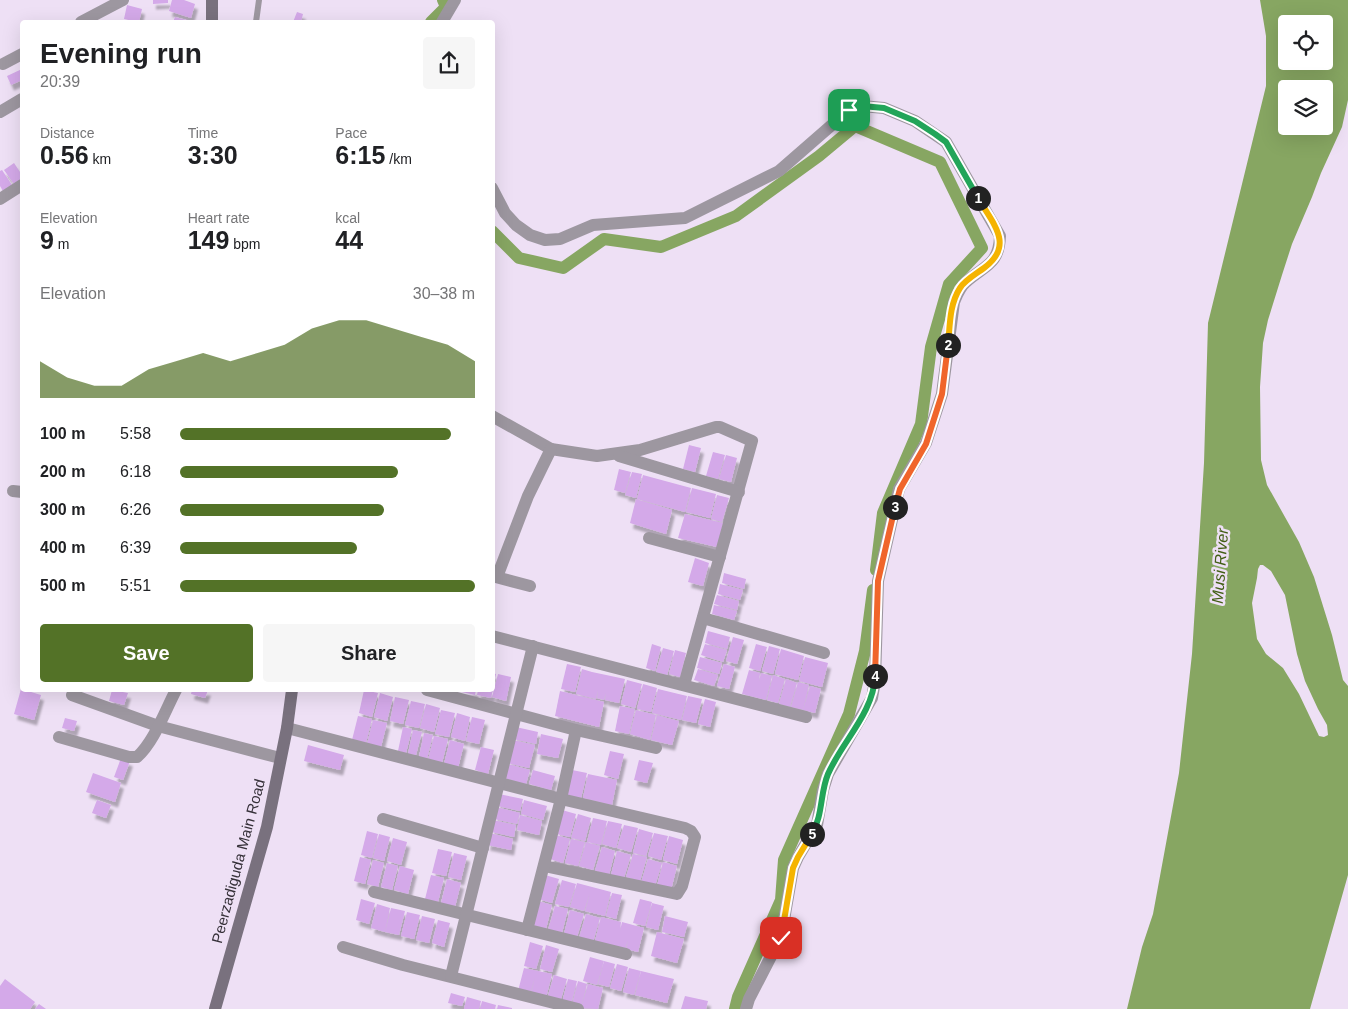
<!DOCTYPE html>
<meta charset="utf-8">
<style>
:root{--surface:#fff;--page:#f6f6f6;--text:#202124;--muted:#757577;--accent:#537227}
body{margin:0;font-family:Helvetica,sans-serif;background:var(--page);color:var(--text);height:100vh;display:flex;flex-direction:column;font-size:19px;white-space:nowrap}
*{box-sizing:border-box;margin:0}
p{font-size:16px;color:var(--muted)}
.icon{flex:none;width:28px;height:28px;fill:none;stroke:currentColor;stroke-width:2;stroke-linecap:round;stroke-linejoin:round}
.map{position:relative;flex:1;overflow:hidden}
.panel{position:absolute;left:20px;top:20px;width:475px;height:672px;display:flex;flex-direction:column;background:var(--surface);border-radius:5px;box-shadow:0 5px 20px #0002}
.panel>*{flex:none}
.tools{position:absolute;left:1278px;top:15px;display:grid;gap:10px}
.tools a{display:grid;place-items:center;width:55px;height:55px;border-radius:5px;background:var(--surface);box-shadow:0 5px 20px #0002;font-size:25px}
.pin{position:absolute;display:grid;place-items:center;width:42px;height:42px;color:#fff;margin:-21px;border-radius:10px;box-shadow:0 2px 8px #0006}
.km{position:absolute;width:25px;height:25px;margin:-12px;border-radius:50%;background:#222;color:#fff;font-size:14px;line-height:25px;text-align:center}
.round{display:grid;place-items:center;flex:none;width:52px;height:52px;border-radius:5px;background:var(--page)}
.summary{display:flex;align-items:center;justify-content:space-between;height:85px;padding:0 20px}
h1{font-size:28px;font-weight:700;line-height:38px}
.stats{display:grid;grid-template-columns:repeat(3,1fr);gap:8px;height:85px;padding:5px 20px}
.stats div{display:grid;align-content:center}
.stats b{font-size:25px;font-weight:700}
.stats small{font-size:14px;font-weight:400}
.stats p{font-size:14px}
.chart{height:140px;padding:10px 20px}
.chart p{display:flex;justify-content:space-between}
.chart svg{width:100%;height:90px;margin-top:5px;fill:var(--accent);opacity:.7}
.action{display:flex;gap:10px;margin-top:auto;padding:10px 20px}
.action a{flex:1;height:58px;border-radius:5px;background:var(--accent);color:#fff;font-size:20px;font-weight:700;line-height:58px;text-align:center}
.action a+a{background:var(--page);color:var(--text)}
ul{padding:0 20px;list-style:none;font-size:16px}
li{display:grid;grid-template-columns:80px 60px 1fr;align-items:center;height:38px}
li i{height:12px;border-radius:6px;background:var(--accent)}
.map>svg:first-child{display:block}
.water{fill:#87a662;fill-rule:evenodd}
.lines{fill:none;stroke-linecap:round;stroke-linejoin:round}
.canal{stroke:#87a662;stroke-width:12}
.building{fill:#d4a9e9;filter:url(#shadow)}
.lane{stroke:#9d97a0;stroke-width:6}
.street{stroke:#9d97a0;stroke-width:12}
.secondary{stroke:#79717e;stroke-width:12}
.split-1-casing{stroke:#fff;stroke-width:10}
.split-2-casing{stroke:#fff;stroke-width:10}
.split-3-casing{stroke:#fff;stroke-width:10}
.split-4-casing{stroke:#fff;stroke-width:10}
.split-5-casing{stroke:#fff;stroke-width:10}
.split-6-casing{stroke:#fff;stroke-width:10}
.split-1{stroke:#22a559;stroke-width:6}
.split-2{stroke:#f5b400;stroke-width:6}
.split-3{stroke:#f0652b;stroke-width:6}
.split-4{stroke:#f0652b;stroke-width:6}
.split-5{stroke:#22a559;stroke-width:6}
.split-6{stroke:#f5b400;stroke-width:6}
.labels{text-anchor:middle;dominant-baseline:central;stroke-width:5;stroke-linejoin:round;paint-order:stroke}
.street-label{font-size:15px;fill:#363139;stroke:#eee0f5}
.water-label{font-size:16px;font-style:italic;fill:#435f16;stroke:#eee0f5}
</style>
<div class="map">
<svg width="1348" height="1009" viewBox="0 0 1348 1009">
<defs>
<filter id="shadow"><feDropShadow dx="3" dy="5.5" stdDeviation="1" flood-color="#0004"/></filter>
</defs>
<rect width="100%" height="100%" fill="#eee0f5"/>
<path class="water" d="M1260,0H1348V100L1342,127L1321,173L1312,197L1292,244L1282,275L1268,320L1263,343L1260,387L1261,460L1267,485L1299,542L1314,577L1332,635L1343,680L1348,686V875L1310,1009H1127L1142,947L1153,914L1179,773L1192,654L1204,463L1208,323L1266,86V36ZM1286,24H1324V61H1286ZM1286,89H1324V126H1286ZM1260,565H1263L1271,571L1285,595L1297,654L1305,681L1318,709L1327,725L1328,735L1324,737L1319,736L1299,694L1283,668L1266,654L1257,639L1252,603L1257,578L1258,569Z"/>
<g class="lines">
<g class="canal">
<polyline points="431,22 446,7 443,0"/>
<polyline points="492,231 519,258 563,268 604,239 661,247 736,216 819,156 855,126 940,162 982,248 949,284 931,347 921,424 883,513 876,570"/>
<polyline points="735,1009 738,997 781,900 784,860 849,714 865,651 873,590"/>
</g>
</g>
<g class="building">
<polygon points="153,0 168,0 168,3 153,4"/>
<polygon points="172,0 184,0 195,4 191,18 169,11"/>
<polygon points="127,5 142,9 139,22 124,19"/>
<polygon points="297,12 303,14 301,22 293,22"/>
<polygon points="175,17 190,21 189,22 173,22"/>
<polygon points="22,69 22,80 11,85 7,76"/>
<polygon points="14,163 22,175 22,178 14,184 4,170"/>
<polygon points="2,170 12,185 3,191 0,186 0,171"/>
<polygon points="689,445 701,448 695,472 683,469"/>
<polygon points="713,452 725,455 718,479 706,476"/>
<polygon points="726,455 737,458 731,482 719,479"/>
<polygon points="619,469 631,472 625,493 614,490"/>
<polygon points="632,472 642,474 636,498 625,495"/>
<polygon points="643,475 691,488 685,512 637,499"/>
<polygon points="692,488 716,494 710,518 686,512"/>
<polygon points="717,495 729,498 722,522 711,519"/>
<polygon points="636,499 672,510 666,534 630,523"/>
<polygon points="685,514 723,523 717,547 678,538"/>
<polygon points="695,558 709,563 703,586 688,582"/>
<polygon points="724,573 746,579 744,589 722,583"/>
<polygon points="720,584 743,590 740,600 718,594"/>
<polygon points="717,595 739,601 737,610 714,604"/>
<polygon points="714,605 737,611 734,620 712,614"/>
<polygon points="708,631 730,637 727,649 705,643"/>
<polygon points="733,637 744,640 737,664 726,661"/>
<polygon points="652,644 661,647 655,671 646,668"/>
<polygon points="705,644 727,650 723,662 701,655"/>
<polygon points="756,644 767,647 760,671 749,668"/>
<polygon points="769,646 780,649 773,674 762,671"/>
<polygon points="663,648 674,651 667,675 656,672"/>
<polygon points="781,649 804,656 798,680 775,674"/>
<polygon points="675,650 686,653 680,677 669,674"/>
<polygon points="700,657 722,663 719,674 697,668"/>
<polygon points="805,657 828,663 822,687 799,681"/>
<polygon points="567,664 581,667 575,692 561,689"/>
<polygon points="724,664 735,667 729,689 717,686"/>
<polygon points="582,669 592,672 590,679 592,672 625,679 619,703 605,700 606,693 604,700 597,698 598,690 596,699 576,694"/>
<polygon points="698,669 718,675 714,686 694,680"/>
<polygon points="749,670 760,673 759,681 761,673 772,676 766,700 742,694"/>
<polygon points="492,673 496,674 493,687 492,687"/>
<polygon points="498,674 511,677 506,701 492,697"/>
<polygon points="773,675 785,679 778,703 767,700"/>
<polygon points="786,679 797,683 790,707 779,704"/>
<polygon points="627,680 642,684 635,708 621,704"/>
<polygon points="798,682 809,685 803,710 791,707"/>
<polygon points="643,684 657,688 651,712 637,709"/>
<polygon points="810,686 821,689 815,713 803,710"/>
<polygon points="21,689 41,695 34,720 14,714"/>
<polygon points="658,689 687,696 681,720 652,713"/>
<polygon points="112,690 128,693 124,705 109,701"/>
<polygon points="192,690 208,690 205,698 191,694"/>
<polygon points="364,690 378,693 372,717 359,713"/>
<polygon points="462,690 476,690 475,695 462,692"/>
<polygon points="478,690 493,690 491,698 477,695"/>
<polygon points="560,691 604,702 599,727 555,716"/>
<polygon points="380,693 393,697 387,721 374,717"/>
<polygon points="688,696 702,699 696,723 682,720"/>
<polygon points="395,697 409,700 403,724 390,721"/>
<polygon points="705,699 716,702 710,727 698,724"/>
<polygon points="411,701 425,704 419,728 405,725"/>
<polygon points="426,704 440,708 434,732 420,728"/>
<polygon points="620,706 635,709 629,734 615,731"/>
<polygon points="441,710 455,713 449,737 435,734"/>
<polygon points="636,710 656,715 650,740 630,734"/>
<polygon points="457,713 470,717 465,741 451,737"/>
<polygon points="657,715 667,718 665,724 667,718 679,721 672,745 651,740"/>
<polygon points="358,716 372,719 366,743 352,740"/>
<polygon points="472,717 485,720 479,744 466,741"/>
<polygon points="65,718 77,721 74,731 62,728"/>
<polygon points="373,720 387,723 381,747 367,744"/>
<polygon points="403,727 412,729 406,753 398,751"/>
<polygon points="516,727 538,732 536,744 513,739"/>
<polygon points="413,730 422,732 416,755 408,754"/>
<polygon points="424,733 433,735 427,759 419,757"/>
<polygon points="541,734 563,739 558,758 537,754"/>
<polygon points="434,736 448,739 442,763 428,760"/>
<polygon points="450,740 464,744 458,768 444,764"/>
<polygon points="513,740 535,745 529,768 507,763"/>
<polygon points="308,745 344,755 340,770 304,761"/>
<polygon points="481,747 494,750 488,774 475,770"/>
<polygon points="610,751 624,754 618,779 604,775"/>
<polygon points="121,758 130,761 123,780 114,777"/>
<polygon points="639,760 653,763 647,783 634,780"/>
<polygon points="508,764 530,770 526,784 504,778"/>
<polygon points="533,770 555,776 551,790 529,784"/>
<polygon points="572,770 587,773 581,798 567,795"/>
<polygon points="93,773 121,783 115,802 86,792"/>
<polygon points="588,774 617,780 612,805 583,798"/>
<polygon points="499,794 523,799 520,811 497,806"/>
<polygon points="97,800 111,805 106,818 92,813"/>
<polygon points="524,800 547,806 543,820 521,814"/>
<polygon points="496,807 520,813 517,824 494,819"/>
<polygon points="562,810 576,814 570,837 556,834"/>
<polygon points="578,814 591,818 585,841 571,838"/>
<polygon points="520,815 542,821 539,835 517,830"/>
<polygon points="593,818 607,821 601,845 587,842"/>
<polygon points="493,820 516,825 514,837 491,832"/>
<polygon points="608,821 622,824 616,848 602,844"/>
<polygon points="624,825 638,828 631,852 617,848"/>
<polygon points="639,829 653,833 646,856 633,853"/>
<polygon points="367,831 378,834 372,858 361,855"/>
<polygon points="490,833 513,839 511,850 487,845"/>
<polygon points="654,833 668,836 661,860 648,856"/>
<polygon points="379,834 390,837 384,861 373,858"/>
<polygon points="556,835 570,839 563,863 550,859"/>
<polygon points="669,836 683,840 677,864 663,860"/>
<polygon points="393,838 407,842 401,865 387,861"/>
<polygon points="571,839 585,842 578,866 565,863"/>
<polygon points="586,842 600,846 593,870 579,866"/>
<polygon points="602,847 615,851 609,875 595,871"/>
<polygon points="438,849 452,852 446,876 432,873"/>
<polygon points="617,851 631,855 624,878 611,875"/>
<polygon points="454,853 467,856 461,880 448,877"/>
<polygon points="633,854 647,857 640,881 626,877"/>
<polygon points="360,857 371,860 365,884 354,881"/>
<polygon points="648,859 662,863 655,886 641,883"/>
<polygon points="373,860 384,863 378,887 367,884"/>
<polygon points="663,862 677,866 671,890 657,886"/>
<polygon points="387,863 398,866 392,890 381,887"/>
<polygon points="400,866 414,870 408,894 394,890"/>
<polygon points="431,875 444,878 438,902 425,899"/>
<polygon points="545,875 559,879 552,903 538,899"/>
<polygon points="447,879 461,883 455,907 441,903"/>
<polygon points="562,880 576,884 569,907 555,904"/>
<polygon points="577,883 611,892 605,916 585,911 590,893 584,911 570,907"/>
<polygon points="612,893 622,895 616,919 606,916"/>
<polygon points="361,899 375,903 369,924 356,920"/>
<polygon points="640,899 652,902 645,926 633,923"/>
<polygon points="538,901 552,905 546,929 532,925"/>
<polygon points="652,903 664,906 658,930 646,927"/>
<polygon points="377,904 390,908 385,932 371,928"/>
<polygon points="555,906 568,909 562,933 548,930"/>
<polygon points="391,908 405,911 399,935 385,932"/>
<polygon points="570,910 584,914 577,937 564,934"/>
<polygon points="407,912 420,915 414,939 401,936"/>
<polygon points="586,914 600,918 593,942 579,938"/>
<polygon points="422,916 435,919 429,943 416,940"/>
<polygon points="665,916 688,922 684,937 662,932"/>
<polygon points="601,917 621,922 620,931 622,922 644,928 638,952 626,949 628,940 625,949 595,941"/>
<polygon points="438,920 450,923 444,947 432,943"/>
<polygon points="657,932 684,939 677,963 651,956"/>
<polygon points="530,942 543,946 536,969 524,966"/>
<polygon points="546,945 559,949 552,972 540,969"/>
<polygon points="590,957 604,961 597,985 583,981"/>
<polygon points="604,961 615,964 609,987 598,984"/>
<polygon points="617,964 628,967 621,991 610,988"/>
<polygon points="524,968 552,974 546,998 531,994 535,977 530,995 518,991"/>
<polygon points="629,968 641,971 634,995 623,992"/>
<polygon points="641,971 674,979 667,1003 635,995"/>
<polygon points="554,975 567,979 560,1002 547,999"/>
<polygon points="5,979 35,1002 30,1009 0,1009 0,986"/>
<polygon points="568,979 577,981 571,1005 562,1003"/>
<polygon points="578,981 587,984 581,1008 572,1005"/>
<polygon points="588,984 603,988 598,1009 581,1008"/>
<polygon points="451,993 465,997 462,1006 448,1003"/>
<polygon points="685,996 708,1001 706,1009 681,1009"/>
<polygon points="467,997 481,1001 479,1009 464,1009"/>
<polygon points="482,1001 496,1005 495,1009 480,1009"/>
<polygon points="39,1004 46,1009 35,1009"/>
<polygon points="498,1005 512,1008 512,1009 497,1009"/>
</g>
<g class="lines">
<polyline class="lane" points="256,22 259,0"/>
<g class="street">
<polyline points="81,22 123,0"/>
<polyline points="442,22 455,0"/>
<polyline points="3,64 22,54"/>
<polyline points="0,112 22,99"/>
<path d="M492,188L505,213L516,225L530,235L545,240L560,239L593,225L685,218L779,171L849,110L862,106L884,108L915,121L946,142L1000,236C999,265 985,265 966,282C960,287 957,295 954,302L942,394L926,443L899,489L878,581L875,681L872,698L828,774L823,790L817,825L798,857L793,868L781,937L749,999L746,1009"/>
<polyline points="0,199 22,185"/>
<polyline points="492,416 551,449 597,456 640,450 716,427 720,427 752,441 684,685"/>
<polyline points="619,456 739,492"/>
<polyline points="13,491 22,492"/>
<polyline points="649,538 720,557"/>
<polyline points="492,576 530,586"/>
<polyline points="497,577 528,496 551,449"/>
<polyline points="703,618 824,653"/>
<polyline points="492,636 806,717"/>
<polyline points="427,690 576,730 656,748"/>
<polyline points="72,695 158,726 280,758"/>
<polyline points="287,728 561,799 685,828 691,831 695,837 682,886 677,894 544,866"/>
<path d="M59,737L129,757H137C154,742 165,711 176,690"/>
<polyline points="383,819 483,848"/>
<polyline points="374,892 626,954"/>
<polyline points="527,930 561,799 576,730"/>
<polyline points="343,947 403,965 578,1009"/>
<polyline points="451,976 533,646"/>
</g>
<g class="secondary">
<polyline points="212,22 212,0"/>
<polyline points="215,1009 267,827 287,728 292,690"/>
</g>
</g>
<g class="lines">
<defs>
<polyline id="split-1" points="849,110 862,106 884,108 915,121 935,134 946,142 978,198"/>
<path id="split-2" d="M948,345C950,327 949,305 960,288C965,280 976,274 984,268C1015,245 993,224 978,198"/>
<polyline id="split-3" points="895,507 900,489 926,444 942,394 948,345"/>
<polyline id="split-4" points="875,676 878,581 895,507"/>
<path id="split-5" d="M812,834C823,815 820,793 828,774C842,742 874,712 875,676"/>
<polyline id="split-6" points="781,938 793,868 798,857 812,834"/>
</defs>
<use href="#split-1" class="split-1-casing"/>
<use href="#split-2" class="split-2-casing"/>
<use href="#split-3" class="split-3-casing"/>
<use href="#split-4" class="split-4-casing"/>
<use href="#split-5" class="split-5-casing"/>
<use href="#split-6" class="split-6-casing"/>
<use href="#split-1" class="split-1"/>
<use href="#split-2" class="split-2"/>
<use href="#split-3" class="split-3"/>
<use href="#split-4" class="split-4"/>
<use href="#split-5" class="split-5"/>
<use href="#split-6" class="split-6"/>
</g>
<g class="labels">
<g class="street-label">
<text transform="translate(238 861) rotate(-75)">Peerzadiguda Main Road</text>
</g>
<g class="water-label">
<text transform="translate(1220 566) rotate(-86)">Musi River</text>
</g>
</g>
</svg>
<div class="tools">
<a><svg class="icon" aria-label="locate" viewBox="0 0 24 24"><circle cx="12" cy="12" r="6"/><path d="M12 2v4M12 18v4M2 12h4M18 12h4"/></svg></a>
<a><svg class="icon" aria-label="layers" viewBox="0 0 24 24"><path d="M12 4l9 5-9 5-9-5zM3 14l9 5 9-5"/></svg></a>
</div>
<div class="pin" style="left:849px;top:110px;background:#1e9e55"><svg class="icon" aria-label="arrive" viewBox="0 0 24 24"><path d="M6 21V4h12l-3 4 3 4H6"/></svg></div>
<div class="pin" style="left:781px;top:938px;background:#d93025"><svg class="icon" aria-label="check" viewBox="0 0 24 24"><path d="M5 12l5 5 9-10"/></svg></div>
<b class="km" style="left:978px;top:198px">1</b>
<b class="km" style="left:948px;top:345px">2</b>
<b class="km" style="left:895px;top:507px">3</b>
<b class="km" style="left:875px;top:676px">4</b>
<b class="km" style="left:812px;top:834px">5</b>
<section class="panel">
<div class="summary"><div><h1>Evening run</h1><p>20:39</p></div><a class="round"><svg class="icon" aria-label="share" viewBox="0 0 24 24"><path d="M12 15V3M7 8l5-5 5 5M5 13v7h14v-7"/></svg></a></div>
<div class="stats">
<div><p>Distance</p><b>0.56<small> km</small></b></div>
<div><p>Time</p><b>3:30</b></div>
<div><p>Pace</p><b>6:15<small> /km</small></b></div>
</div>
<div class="stats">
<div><p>Elevation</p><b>9<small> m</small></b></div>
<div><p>Heart rate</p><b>149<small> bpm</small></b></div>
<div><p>kcal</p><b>44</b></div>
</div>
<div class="chart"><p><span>Elevation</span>30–38 m</p>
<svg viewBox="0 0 160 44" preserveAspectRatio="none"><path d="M0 44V26L10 34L20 38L30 38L40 30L50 26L60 22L70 26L80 22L90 18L100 10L110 6L120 6L130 10L140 14L150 18L160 26V44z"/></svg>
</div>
<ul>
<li><b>100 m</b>5:58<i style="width:92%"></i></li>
<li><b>200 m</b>6:18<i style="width:74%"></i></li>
<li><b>300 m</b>6:26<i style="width:69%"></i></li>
<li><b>400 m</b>6:39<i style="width:60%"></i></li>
<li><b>500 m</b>5:51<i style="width:100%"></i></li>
</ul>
<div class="action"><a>Save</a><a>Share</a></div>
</section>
</div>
